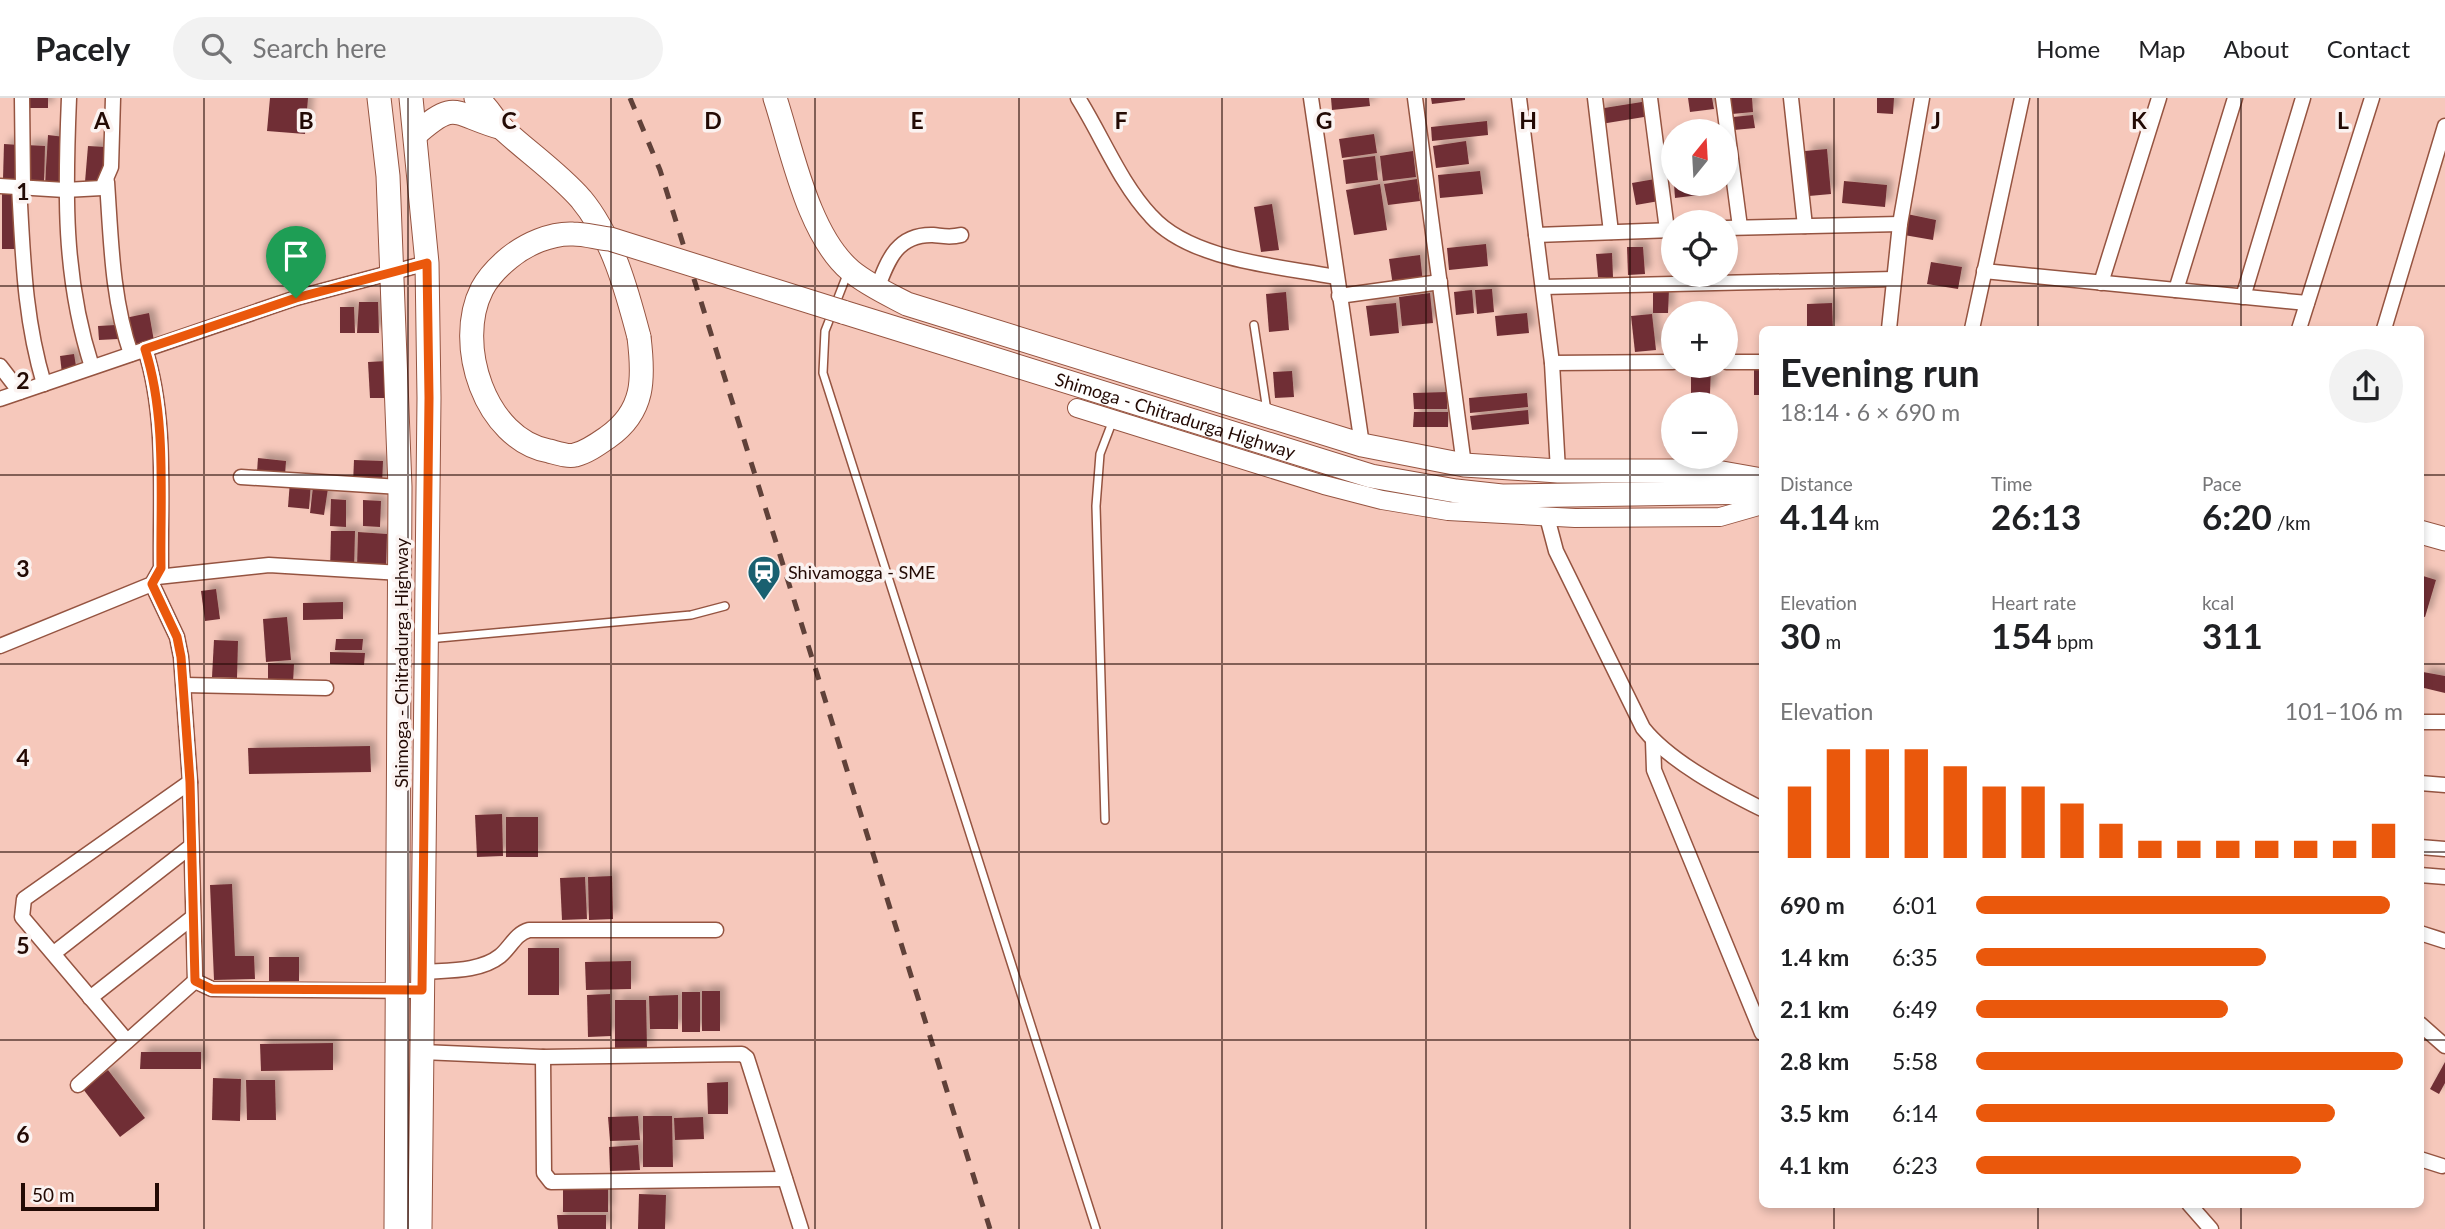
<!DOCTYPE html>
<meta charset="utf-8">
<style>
:root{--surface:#fff;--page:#f2f2f2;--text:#202124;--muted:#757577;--line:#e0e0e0;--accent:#ea580c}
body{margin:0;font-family:Lato,sans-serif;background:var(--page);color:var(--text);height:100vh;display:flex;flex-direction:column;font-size:26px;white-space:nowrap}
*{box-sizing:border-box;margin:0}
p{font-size:23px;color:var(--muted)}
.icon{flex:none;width:38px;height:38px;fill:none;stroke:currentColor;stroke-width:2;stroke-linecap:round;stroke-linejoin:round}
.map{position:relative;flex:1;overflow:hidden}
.sheet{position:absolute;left:1759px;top:228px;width:665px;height:882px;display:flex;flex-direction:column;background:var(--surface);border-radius:10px;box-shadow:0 4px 10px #0003}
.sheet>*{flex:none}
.needle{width:46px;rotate:18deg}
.buttons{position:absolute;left:1661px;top:21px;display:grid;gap:14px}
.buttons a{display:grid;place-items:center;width:77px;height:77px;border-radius:50%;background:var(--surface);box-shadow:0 4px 10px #0003;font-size:35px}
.scale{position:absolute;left:21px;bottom:18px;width:138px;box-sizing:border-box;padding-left:7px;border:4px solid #230a04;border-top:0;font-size:19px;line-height:24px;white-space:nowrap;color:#230a04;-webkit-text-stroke:5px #fbf3f1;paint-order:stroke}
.pin{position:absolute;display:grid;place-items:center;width:60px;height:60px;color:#fff;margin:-72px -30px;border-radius:50% 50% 50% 0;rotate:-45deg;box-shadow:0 0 7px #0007}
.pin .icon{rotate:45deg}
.round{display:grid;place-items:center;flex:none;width:74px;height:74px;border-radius:37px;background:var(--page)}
.overview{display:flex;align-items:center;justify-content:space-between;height:119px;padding:0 21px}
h1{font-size:38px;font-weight:700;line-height:52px}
.metrics{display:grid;grid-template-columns:repeat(3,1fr);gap:10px;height:119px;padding:7px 21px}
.metrics div{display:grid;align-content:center}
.metrics b{font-size:35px;font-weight:700}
.metrics small{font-size:19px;font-weight:400}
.metrics p{font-size:19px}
.chart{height:196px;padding:14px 21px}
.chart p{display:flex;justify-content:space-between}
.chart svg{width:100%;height:126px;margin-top:7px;stroke:var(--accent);stroke-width:6}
ul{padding:0 21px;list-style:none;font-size:23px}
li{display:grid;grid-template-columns:112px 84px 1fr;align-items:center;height:52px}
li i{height:18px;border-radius:9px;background:var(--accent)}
header{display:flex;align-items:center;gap:42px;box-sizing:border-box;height:98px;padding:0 35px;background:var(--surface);border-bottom:2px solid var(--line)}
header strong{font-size:33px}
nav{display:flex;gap:38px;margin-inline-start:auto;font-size:24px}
.search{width:490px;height:63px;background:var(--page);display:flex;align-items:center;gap:18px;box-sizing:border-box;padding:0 24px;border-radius:38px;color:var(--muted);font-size:26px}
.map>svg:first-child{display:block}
.building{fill:#702f34;filter:url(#shadow)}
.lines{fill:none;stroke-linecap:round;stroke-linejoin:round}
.service-casing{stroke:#955441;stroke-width:10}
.minor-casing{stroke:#955441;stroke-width:17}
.tertiary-casing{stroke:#955441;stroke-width:20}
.primary-casing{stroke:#955441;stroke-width:25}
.service{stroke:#fff;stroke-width:7}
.minor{stroke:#fff;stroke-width:14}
.tertiary{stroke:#fff;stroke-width:18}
.primary{stroke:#fff;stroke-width:23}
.rail{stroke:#604139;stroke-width:5;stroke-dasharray:12 12;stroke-linecap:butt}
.primary-bridge-casing{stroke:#955441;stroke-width:25;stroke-linecap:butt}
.primary-bridge{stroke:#fff;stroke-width:23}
.route-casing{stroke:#fff;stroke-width:14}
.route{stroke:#ea580c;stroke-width:9}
.grid{fill:none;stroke:#230a04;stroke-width:2;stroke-opacity:0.55}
.labels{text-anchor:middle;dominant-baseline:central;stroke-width:7;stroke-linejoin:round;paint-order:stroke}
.street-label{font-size:18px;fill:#230a04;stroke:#fbf3f1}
.poi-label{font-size:18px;fill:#230a04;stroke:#fbf3f1;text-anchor:start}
.grid-label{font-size:23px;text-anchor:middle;font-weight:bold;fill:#230a04;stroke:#fbf3f1;stroke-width:7;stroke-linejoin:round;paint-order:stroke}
</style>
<header>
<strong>Pacely</strong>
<div class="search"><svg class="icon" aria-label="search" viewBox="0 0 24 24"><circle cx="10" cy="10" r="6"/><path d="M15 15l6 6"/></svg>Search here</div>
<nav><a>Home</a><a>Map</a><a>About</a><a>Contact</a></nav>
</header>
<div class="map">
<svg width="2445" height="1131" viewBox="0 0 2445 1131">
<defs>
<filter id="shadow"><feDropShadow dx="6" dy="-6" stdDeviation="3.5" flood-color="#0004"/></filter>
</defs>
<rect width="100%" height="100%" fill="#f6c8bb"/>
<g class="building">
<rect x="26" y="0" width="22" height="10"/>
<polygon points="270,0 308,0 305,36 267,33"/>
<polygon points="1331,0 1369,0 1370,8 1332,12"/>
<polygon points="1431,0 1465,0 1465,2 1432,6"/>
<polygon points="1688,0 1712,0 1714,11 1690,14"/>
<polygon points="1730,0 1752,0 1753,14 1732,16"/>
<polygon points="1877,0 1894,0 1893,16 1877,15"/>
<polygon points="1648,3 1650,18 1601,26 1598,11"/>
<polygon points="1753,17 1755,30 1734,32 1733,19"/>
<polygon points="1487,23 1488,37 1432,43 1431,29"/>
<polygon points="1374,36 1377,55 1342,60 1339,41"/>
<polygon points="48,37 65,39 62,88 45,87"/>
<polygon points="1466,43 1469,66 1436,70 1433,48"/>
<polygon points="4,46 20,47 19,81 3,81"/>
<polygon points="26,47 45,48 44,85 25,84"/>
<polygon points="88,48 106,49 103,85 85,84"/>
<polygon points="1827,51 1831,96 1809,98 1805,53"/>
<polygon points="1413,53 1416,79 1383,83 1380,58"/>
<polygon points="1375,58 1378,82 1346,86 1343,62"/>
<polygon points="1480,73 1483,96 1440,100 1438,77"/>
<polygon points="1417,81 1420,103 1388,107 1384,86"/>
<polygon points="1655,81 1659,103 1636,107 1632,85"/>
<polygon points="1844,83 1887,87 1885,109 1842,105"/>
<polygon points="1380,86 1387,132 1354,137 1346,92"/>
<polygon points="1674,86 1698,86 1699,97 1675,100"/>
<polygon points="17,95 18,151 2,151 2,96"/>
<polygon points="1272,106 1279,152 1261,154 1254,109"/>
<polygon points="1907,116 1936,122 1933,142 1904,137"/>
<polygon points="1486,146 1488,168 1449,172 1447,150"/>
<polygon points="1627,149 1643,149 1645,176 1628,177"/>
<polygon points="1612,155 1613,179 1598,179 1596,156"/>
<polygon points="1420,157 1423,185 1393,188 1389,161"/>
<polygon points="1931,164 1962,169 1958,191 1927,186"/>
<polygon points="1492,191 1494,214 1477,216 1475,192"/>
<polygon points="1653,191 1669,191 1668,215 1653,215"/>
<polygon points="1472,192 1474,215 1456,217 1454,194"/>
<polygon points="1286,194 1289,232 1269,234 1266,196"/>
<polygon points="1430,195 1433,225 1402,228 1399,199"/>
<polygon points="359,204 378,204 379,235 357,235"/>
<polygon points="1396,205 1399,235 1370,238 1366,208"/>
<polygon points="1832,205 1833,231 1807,231 1807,206"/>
<polygon points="340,209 354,209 355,235 340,235"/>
<polygon points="149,215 154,243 130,247 125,220"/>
<polygon points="1527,215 1529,235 1497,238 1495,218"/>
<polygon points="1652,216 1656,252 1635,254 1631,218"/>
<polygon points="116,227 118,241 99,242 98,228"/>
<polygon points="74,256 77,274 62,276 60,258"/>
<polygon points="387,263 389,300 370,300 368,264"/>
<polygon points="1691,268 1711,268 1710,296 1691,296"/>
<rect x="1754" y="268" width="8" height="29"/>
<polygon points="1292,273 1294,299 1275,300 1273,274"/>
<polygon points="1447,294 1447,311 1414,311 1413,295"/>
<polygon points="1527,295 1528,309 1470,315 1469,300"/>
<polygon points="1528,312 1529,326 1472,332 1470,318"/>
<polygon points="1414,314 1448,314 1448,329 1413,329"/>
<polygon points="258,360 286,363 285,377 257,374"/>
<polygon points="354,362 383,363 382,387 353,386"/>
<polygon points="290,383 311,384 309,411 288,409"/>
<polygon points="313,389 328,390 324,417 310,415"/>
<polygon points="331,401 346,402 346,429 330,428"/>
<polygon points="363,402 381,403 380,429 363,428"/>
<polygon points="331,433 355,433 354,472 330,472"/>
<polygon points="358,434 387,436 386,471 357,470"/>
<polygon points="2420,477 2436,482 2425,519 2420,518"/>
<polygon points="216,491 220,521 205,523 201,493"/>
<polygon points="343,504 343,521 303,522 303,505"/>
<polygon points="287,519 291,562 266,564 263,521"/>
<polygon points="336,541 363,541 362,552 335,552"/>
<polygon points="214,542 238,543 237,580 212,579"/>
<polygon points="330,554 365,555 364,567 330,566"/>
<polygon points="268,565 294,566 293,585 268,584"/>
<polygon points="2423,574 2445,578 2445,595 2420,589"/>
<polygon points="370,648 371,674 249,676 248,650"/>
<polygon points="502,716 503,758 477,759 475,717"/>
<rect x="506" y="719" width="32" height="40"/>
<polygon points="612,778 613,821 589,822 588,779"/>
<polygon points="585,779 587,821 562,822 560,780"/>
<polygon points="232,786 235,858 254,858 255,881 214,882 210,787"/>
<rect x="528" y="850" width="31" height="47"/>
<rect x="269" y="859" width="30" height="24"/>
<polygon points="631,863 631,891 586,892 585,864"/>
<rect x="702" y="893" width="18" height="40"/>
<rect x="682" y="894" width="18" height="40"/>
<polygon points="610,896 611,938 588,939 587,897"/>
<polygon points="678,897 678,931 650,931 649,898"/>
<polygon points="615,902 646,902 647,950 615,950"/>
<polygon points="333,945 333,972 261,973 260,946"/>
<polygon points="141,954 201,954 201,971 140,971"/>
<polygon points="2445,964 2445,985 2439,996 2430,991"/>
<polygon points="108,972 145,1020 120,1039 83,991"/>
<polygon points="213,980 241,981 240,1023 212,1022"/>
<polygon points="246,982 275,982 276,1022 247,1022"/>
<polygon points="728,984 728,1016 708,1016 707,985"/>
<polygon points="638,1018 640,1042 610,1043 608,1019"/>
<polygon points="643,1018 672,1018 673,1069 643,1069"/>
<polygon points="703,1019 704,1041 675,1042 674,1020"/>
<polygon points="638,1047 640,1072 610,1073 609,1049"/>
<polygon points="608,1089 608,1114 563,1114 563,1090"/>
<polygon points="639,1096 666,1097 665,1131 638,1131"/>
<polygon points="557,1117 606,1117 606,1131 558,1131"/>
</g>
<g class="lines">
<defs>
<g id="service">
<polyline points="848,174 825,233 823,275 1096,1131"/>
<polyline points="1254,227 1267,313"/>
<polyline points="428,541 691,517 725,508"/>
<polyline points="1105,722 1096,408 1100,356 1113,322"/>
</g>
<g id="minor">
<polyline points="22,0 23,88"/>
<path d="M69,0C65,94 63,179 92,269"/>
<path d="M1078,0C1102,38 1120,85 1151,118C1191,163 1280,168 1336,179"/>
<polyline points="1311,0 1362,347"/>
<polyline points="1415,0 1464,367"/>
<polyline points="1519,0 1552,265 1558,373"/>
<polyline points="1595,0 1611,134"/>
<polyline points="1650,0 1667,132"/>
<polyline points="1723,0 1740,129"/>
<polyline points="1791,0 1805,128"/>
<path d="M107,84C111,142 112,201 131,256"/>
<polyline points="0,88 65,92 102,90 111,69 113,0"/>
<path d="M19,88C23,157 24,219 44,286"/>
<polyline points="1726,130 1900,126"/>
<polyline points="1536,137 1673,132"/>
<polyline points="1984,173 2307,205"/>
<polyline points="2101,185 2159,0"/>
<polyline points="1543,189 1894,181"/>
<path d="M877,191C888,162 897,136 933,137C943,138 950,140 961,137"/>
<polyline points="2176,192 2235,0"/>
<polyline points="1339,198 1440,184"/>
<polyline points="2243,199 2303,0"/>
<polyline points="1889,231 1900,126 1922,0"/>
<polyline points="1972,231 2022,0"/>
<polyline points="2299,231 2372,0"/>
<polyline points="2384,231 2445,28"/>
<polyline points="1726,264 1762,264"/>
<polyline points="1552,265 1673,264"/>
<polyline points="0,268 20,294"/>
<polyline points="0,301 296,200 427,165"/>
<polyline points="241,379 400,389"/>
<path d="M1547,419L1556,453L1643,630C1669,663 1724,692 1762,711"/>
<polyline points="157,479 269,467 401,475"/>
<polyline points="152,486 177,539 181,559 190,684 195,883 212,891 422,893"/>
<path d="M0,548L152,486L161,470C160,399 167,319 145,251"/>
<polyline points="184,587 326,590"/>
<polyline points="2420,624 2445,624"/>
<polyline points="1653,643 1654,672 1762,935"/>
<polyline points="2420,685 2445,687"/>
<polyline points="2420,749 2445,751"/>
<polyline points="2420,777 2445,779"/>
<polyline points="2420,835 2445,843"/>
<polyline points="54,855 190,749"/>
<path d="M422,874C447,872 480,874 500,858C511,849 515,836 529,832H716"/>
<polyline points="90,900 193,819"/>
<polyline points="2420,926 2445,948"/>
<polyline points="127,943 22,819 24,801 190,684"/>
<polyline points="422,954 543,959 742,956 747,960 801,1131"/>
<polyline points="543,959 544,1075 551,1084 785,1081"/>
<polyline points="78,987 195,883"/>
<polyline points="2420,1061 2442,1068"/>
<polyline points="2189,1106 2211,1131"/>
</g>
<polyline id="tertiary" points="1077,310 1324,387 1382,402 1448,413 1575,420 1720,419 1762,407"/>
<g id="primary">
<polyline points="379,0 388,78 400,389 396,1131"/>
<polyline points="411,0 427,165 429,300 420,1131"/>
<path d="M476,0C489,9 493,22 504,32C529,55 558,75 581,101C612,138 627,193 639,239"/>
<path d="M775,0C792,52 808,137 851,173C868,187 888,196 907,206L1362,347L1464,367L1558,373H1711L1762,382"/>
<path d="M415,37C457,0 452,16 502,30"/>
<path id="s1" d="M843,214L1371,378L1456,393L1502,398L1762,394"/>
<polyline points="2420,434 2445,441"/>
</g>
</defs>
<use href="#service" class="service-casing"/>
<use href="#minor" class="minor-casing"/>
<use href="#tertiary" class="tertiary-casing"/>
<use href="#primary" class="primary-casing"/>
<use href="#service" class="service"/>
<use href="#minor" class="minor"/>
<use href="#tertiary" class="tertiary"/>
<use href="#primary" class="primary"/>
<polyline class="rail" points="630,0 660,72 990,1131"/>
<defs>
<path id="primary-bridge" d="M639,239C644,280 645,313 608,339C598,346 587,354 575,357C568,359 557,355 549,353C485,341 454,246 482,191C489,178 498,169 509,160C526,146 551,135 573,136C585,136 598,140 610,141L843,214"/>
</defs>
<use href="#primary-bridge" class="primary-bridge-casing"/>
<use href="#primary-bridge" class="primary-bridge"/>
</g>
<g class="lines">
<defs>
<path id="route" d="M427,165L429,300L422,892L212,891L195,883L190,684L181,559L177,539L152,486L161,470C160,399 167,319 145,251L296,200Z"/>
</defs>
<use href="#route" class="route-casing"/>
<use href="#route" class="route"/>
</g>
<path class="grid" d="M204,0V1131M408,0V1131M611,0V1131M815,0V1131M1019,0V1131M1222,0V1131M1426,0V1131M1630,0V1131M1834,0V231M2038,0V231M2241,0V231M0,188H2445M0,377H1762M2420,377H2445M0,566H1762M2420,566H2445M0,754H1762M2420,754H2445M0,942H1762M2420,942H2445M1834,1106V1131M2038,1106V1131M2241,1106V1131"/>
<defs>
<symbol id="station-pin" viewBox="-11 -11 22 30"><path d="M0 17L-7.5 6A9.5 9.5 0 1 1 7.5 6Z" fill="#196070" stroke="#fbf3f1"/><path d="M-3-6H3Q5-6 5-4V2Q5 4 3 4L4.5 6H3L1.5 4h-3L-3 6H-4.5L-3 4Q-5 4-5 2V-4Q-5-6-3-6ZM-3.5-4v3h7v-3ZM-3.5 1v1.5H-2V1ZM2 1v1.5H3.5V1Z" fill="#fff"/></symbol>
</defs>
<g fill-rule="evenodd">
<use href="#station-pin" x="745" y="455" width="38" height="52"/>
</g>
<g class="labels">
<g class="street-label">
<text stroke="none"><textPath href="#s1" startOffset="348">Shimoga - Chitradurga Highway</textPath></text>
<text transform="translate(401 565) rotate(-90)">Shimoga - Chitradurga Highway</text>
</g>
<g class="poi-label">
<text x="788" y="474">Shivamogga - SME</text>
</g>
</g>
<g class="grid-label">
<text x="102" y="31">A</text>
<text x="306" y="31">B</text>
<text x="509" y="31">C</text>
<text x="713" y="31">D</text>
<text x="917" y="31">E</text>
<text x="1121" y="31">F</text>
<text x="1324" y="31">G</text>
<text x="1528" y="31">H</text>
<text x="1936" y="31">J</text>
<text x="2139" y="31">K</text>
<text x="2343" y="31">L</text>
<text x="23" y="102">1</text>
<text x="23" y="291">2</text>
<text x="23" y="479">3</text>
<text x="23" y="668">4</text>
<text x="23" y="856">5</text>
<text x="23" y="1045">6</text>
</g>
</svg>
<div class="buttons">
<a><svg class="needle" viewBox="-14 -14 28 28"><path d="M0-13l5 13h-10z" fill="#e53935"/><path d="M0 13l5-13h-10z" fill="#757577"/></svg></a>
<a><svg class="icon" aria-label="locate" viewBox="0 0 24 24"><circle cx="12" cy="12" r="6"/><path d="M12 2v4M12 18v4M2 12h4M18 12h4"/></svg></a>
<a>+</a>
<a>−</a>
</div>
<div class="scale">50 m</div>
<div class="pin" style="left:296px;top:200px;background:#1e9e55"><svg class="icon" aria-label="arrive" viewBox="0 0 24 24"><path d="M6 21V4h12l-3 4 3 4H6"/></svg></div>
<section class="sheet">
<div class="overview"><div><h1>Evening run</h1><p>18:14 · 6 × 690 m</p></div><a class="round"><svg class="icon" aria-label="share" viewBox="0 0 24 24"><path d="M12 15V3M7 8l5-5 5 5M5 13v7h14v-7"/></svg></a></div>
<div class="metrics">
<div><p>Distance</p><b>4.14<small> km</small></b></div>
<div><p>Time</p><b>26:13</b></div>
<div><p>Pace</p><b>6:20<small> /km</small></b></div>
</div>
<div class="metrics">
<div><p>Elevation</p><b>30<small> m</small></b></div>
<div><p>Heart rate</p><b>154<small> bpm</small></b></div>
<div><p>kcal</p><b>311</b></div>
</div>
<div class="chart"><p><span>Elevation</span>101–106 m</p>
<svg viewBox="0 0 160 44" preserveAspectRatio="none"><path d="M5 44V19M15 44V6M25 44V6M35 44V6M45 44V12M55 44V19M65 44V19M75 44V25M85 44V32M95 44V38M105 44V38M115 44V38M125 44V38M135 44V38M145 44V38M155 44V32"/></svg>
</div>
<ul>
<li><b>690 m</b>6:01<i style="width:97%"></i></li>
<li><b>1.4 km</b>6:35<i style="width:68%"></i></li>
<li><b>2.1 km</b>6:49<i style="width:59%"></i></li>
<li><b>2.8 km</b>5:58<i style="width:100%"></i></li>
<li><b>3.5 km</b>6:14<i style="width:84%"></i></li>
<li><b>4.1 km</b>6:23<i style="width:76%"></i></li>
</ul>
</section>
</div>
